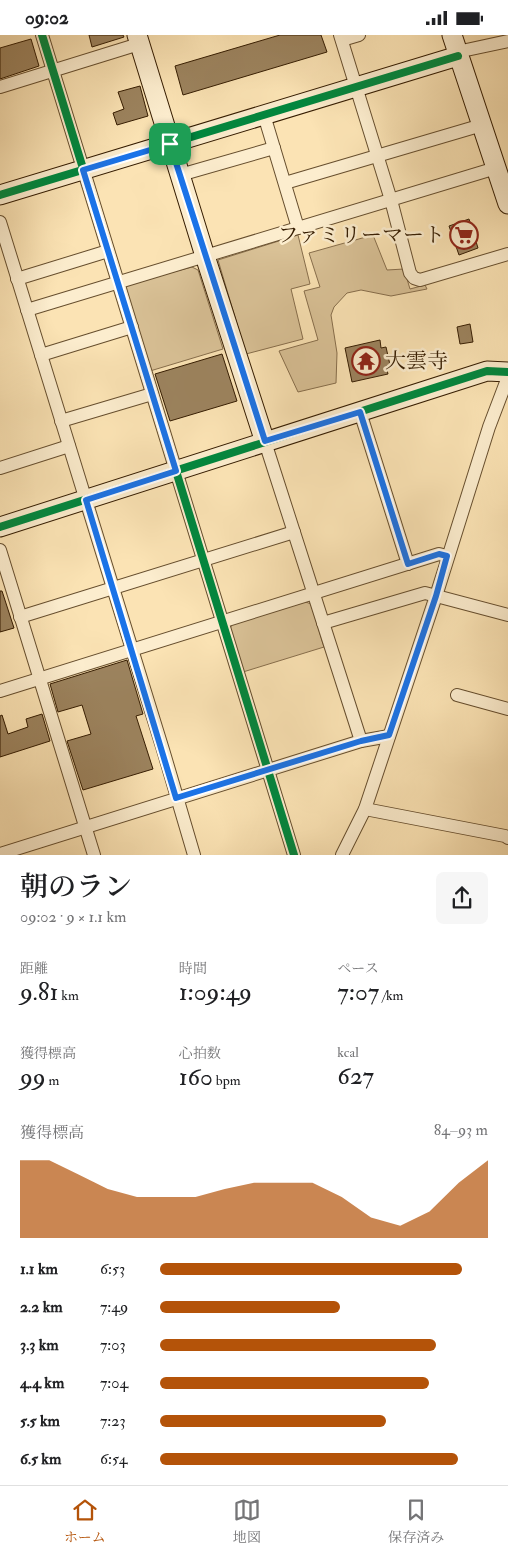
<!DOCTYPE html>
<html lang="ja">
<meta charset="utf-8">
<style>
:root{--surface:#fff;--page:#f6f6f6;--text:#202124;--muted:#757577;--line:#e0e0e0;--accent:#b45309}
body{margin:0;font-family:"IM FELL Double Pica","Noto Serif JP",serif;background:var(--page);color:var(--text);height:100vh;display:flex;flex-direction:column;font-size:19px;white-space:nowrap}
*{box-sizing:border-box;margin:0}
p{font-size:16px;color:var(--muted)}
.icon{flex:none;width:28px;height:28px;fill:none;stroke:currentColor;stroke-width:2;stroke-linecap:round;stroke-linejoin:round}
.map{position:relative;height:820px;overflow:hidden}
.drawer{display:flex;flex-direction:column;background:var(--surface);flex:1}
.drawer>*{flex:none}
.pin{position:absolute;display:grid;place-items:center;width:42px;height:42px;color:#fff;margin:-21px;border-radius:10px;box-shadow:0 2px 8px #0006}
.round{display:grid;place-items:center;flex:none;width:52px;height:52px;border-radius:8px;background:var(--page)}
.summary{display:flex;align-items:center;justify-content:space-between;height:85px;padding:0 20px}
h1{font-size:28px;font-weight:600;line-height:38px}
.figures{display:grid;grid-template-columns:repeat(3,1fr);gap:8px;height:85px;padding:5px 20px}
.figures div{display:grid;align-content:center}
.figures b{font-size:25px;font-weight:600}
.figures small{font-size:14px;font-weight:400}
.figures p{font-size:14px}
.chart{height:140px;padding:10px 20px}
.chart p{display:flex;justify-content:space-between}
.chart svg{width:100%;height:90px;margin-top:5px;fill:var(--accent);opacity:.7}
ul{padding:0 20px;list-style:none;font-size:16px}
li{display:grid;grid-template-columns:80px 60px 1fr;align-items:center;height:38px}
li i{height:12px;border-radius:6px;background:var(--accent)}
.status{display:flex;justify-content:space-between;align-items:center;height:35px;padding:0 25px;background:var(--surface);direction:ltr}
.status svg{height:14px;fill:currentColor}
.tabs{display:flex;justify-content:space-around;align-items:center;height:70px;border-top:1px solid var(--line);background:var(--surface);font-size:14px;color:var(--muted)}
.tabs a{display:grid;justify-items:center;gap:2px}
.tabs .active{color:var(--accent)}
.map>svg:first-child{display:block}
.green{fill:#d9c196;stroke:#876e4c}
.building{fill:#9c835e;stroke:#351c01}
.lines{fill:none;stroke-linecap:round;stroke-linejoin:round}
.street-casing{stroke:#664e2e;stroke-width:14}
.secondary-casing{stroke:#351c01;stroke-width:21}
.street{stroke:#fcedce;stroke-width:12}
.secondary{stroke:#fcedce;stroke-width:19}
.cycleway-casing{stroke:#fcedce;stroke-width:11}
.cycleway{stroke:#00873e;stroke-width:8}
.route-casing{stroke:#fff;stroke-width:10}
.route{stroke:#1a73e8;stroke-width:6}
.labels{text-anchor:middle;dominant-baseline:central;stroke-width:5;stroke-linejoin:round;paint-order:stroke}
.poi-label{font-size:21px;fill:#351c01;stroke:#fcedce;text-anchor:end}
</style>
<div class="status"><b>09:02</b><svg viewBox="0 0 49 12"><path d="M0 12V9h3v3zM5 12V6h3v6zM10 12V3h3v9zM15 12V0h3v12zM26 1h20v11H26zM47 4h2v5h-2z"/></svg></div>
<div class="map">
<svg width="508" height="820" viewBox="0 0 508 820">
<rect width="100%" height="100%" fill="#fbe3b4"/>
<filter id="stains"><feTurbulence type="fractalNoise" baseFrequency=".004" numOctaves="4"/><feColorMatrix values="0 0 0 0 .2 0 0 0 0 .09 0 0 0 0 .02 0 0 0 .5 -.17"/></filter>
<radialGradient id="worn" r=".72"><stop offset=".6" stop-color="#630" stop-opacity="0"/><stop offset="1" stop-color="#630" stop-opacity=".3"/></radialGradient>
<g class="green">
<polygon points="298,200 310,249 291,254 303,304 246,319 218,225"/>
<polygon points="373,200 387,235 404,234 410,254 425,250 427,254 391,261 361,255 347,258 334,272 331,280 337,318 336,348 298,357 279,316 318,305 304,256 320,252 309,218"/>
<polygon points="192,232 198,235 223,314 150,336 125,254 127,249"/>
<polygon points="303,566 311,569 324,612 243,637 230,594 233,587"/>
</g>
<g class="building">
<polygon points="89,0 123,0 124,2 92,12"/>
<polygon points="280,0 321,0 327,17 183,60 175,31"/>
<polygon points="31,4 39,31 0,44 0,13"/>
<polygon points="140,51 148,81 117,90 113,78 124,74 118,57"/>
<polygon points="469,184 478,213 459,220 449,191"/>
<polygon points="470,289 473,307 460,309 457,292"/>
<polygon points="380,305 381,313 386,312 390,330 386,331 388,339 352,347 345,313"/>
<polygon points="222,319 237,366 170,386 155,339"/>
<polygon points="0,556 2,556 14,593 0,597"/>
<polygon points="127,625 143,679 136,681 153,734 83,755 67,706 91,699 82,670 58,677 50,649"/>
<polygon points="42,679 50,706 0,722 0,681 2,680 8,699 28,692 26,684"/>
</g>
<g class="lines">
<defs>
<g id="street">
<polyline points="42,0 294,820"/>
<polyline points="340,0 391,165 410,238 414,243 420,245 508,219"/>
<polyline points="342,5 359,0"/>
<polyline points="457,17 508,6"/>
<polyline points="0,52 139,9"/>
<polyline points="264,80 298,193"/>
<polyline points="180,140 274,113"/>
<polyline points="285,148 482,90"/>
<polyline points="0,187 164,718 194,820"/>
<polyline points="17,244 108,216"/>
<polyline points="27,275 496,133"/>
<polyline points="41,320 132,292"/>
<polyline points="360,377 408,529"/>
<polyline points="61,386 152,359"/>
<polyline points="265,407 361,706"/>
<polyline points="0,433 69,411"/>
<polyline points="0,515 94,820"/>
<polyline points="20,582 294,497"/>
<polyline points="323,588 425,558 508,580"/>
<polyline points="0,656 439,519 447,521"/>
<polyline points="457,660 508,674"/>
<polyline points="365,774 505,801 508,803"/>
<polyline points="0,819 361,706 389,701"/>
<polyline points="342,820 365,774 436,561 489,392 508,342"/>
</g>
<g id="secondary">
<polyline points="137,0 205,221 265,407"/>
<polyline points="452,0 508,169"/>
<polyline points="0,160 458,21"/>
<polyline points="0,492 487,336 508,337"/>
</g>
</defs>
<use href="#street" class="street-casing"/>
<use href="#secondary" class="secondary-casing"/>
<use href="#street" class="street"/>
<use href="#secondary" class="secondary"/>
<defs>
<g id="cycleway">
<polyline points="42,0 294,820"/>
<polyline points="0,160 458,21"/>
<polyline points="0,492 487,336 508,337"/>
</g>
</defs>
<use href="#cycleway" class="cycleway-casing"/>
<use href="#cycleway" class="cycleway"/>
</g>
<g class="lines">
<defs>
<polygon id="route" points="170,109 265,406 360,377 408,529 439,519 447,521 436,561 389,700 361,706 176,763 86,465 176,436 83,135"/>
</defs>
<use href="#route" class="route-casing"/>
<use href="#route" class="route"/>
</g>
<defs>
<symbol id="supermarket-ring" viewBox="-11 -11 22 22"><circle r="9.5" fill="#fcedce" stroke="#8f2418" stroke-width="1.5"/><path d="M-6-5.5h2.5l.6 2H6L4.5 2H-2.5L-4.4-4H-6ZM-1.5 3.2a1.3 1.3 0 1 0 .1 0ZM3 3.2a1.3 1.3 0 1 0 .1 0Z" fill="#8f2418"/></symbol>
<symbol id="temple-ring" viewBox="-11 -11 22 22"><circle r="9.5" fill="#fcedce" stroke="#8f2418" stroke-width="1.5"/><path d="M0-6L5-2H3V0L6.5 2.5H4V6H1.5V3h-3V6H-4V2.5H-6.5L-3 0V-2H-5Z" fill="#8f2418"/></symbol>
</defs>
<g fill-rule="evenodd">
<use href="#supermarket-ring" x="448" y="184" width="32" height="32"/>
<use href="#temple-ring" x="350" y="310" width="32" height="32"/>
</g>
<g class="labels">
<g class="poi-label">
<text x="445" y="200">ファミリーマート</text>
<text x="385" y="326" text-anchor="start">大雲寺</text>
</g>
</g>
<rect width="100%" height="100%" filter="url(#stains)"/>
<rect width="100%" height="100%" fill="url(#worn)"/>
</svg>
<div class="pin" style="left:170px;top:109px;background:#1e9e55"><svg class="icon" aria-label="arrive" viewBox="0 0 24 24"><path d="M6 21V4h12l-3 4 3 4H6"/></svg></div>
</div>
<section class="drawer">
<div class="summary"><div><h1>朝のラン</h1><p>09:02 · 9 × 1.1 km</p></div><a class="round"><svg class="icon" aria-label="share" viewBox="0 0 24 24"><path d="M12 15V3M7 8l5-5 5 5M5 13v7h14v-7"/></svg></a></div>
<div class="figures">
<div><p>距離</p><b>9.81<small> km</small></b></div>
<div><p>時間</p><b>1:09:49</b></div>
<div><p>ペース</p><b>7:07<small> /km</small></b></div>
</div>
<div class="figures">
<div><p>獲得標高</p><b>99<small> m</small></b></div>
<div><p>心拍数</p><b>160<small> bpm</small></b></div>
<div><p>kcal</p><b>627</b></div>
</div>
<div class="chart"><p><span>獲得標高</span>84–93 m</p>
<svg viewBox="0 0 160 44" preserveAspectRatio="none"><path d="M0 44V6L10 6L20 13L30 20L40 24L50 24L60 24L70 20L80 17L90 17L100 17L110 24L120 34L130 38L140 31L150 17L160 6V44z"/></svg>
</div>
<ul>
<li><b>1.1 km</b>6:53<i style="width:92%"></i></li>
<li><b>2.2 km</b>7:49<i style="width:55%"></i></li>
<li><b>3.3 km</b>7:03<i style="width:84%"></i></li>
<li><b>4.4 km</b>7:04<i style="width:82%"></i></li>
<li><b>5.5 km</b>7:23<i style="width:69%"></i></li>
<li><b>6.5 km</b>6:54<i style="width:91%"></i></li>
</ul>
</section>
<nav class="tabs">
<a class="active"><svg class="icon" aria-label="home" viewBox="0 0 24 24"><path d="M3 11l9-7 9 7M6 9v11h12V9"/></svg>ホーム</a>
<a><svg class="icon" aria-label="map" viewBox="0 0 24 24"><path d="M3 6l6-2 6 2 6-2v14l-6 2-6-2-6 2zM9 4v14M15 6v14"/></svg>地図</a>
<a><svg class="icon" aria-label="saved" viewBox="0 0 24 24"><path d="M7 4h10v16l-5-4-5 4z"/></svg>保存済み</a>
</nav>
